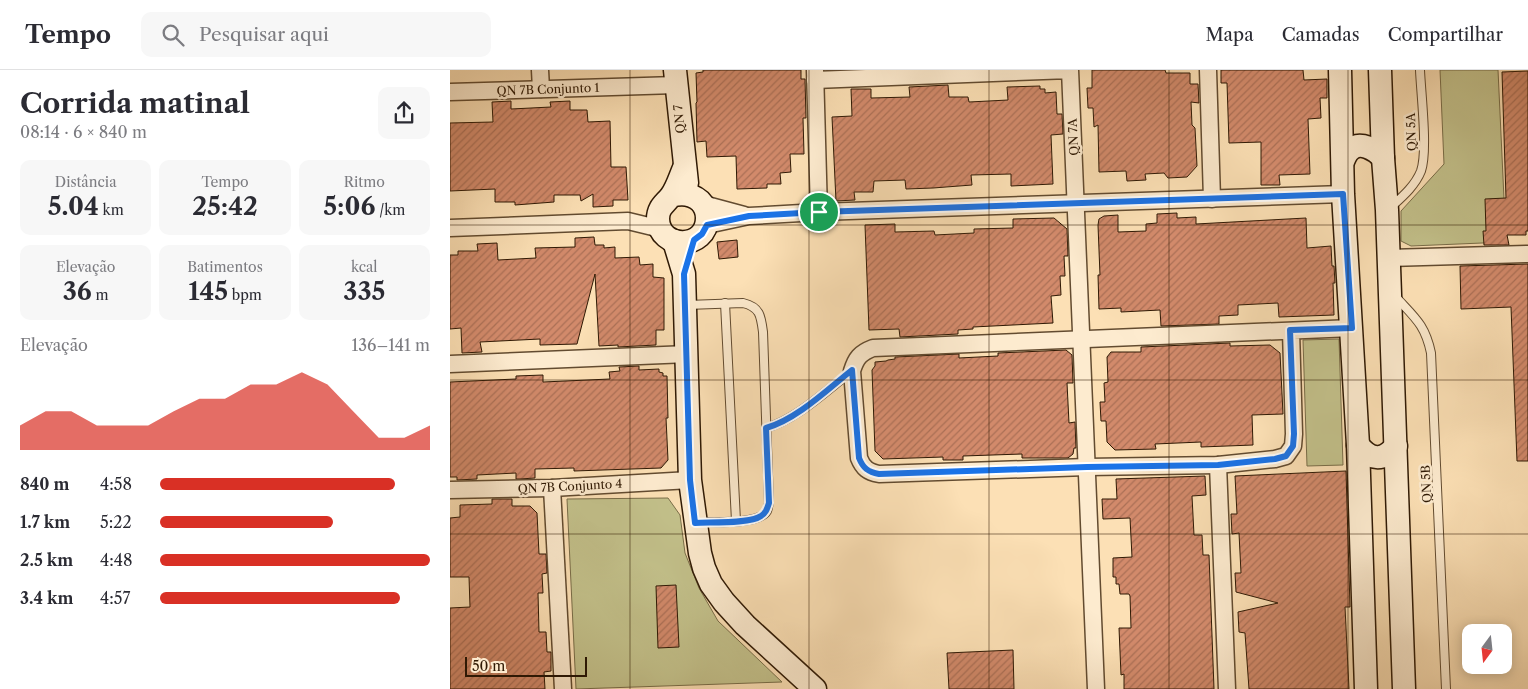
<!DOCTYPE html>
<html lang="pt">
<meta charset="utf-8">
<style>
:root{--surface:#fff;--page:#f7f7f7;--text:#2b2b33;--muted:#7c7c81;--line:#e1e1e2;--accent:#d93025}
body{margin:0;font-family:"Libre Caslon Text",serif;background:var(--page);color:var(--text);height:100vh;display:flex;flex-direction:column;font-size:19px;white-space:nowrap}
*{box-sizing:border-box;margin:0}
p{font-size:16px;color:var(--muted)}
.icon{flex:none;width:28px;height:28px;fill:none;stroke:currentColor;stroke-width:2;stroke-linecap:round;stroke-linejoin:round}
.map{position:relative;flex:1;overflow:hidden}
.panel{display:flex;flex-direction:column;background:var(--surface);width:450px}
.panel>*{flex:none}
.needle{width:32px;rotate:195deg}
.fabs{position:absolute;left:1012px;top:554px;display:grid;gap:10px}
.fabs a{display:grid;place-items:center;width:50px;height:50px;border-radius:10px;background:var(--surface);box-shadow:0 2px 12px #0003;font-size:25px}
.scale{position:absolute;left:15px;bottom:12px;width:122px;box-sizing:border-box;padding-left:5px;border:2px solid #2f1904;border-top:0;font-size:14px;line-height:18px;white-space:nowrap;color:#2f1904;-webkit-text-stroke:4px #fdebcf;paint-order:stroke}
.pin{position:absolute;display:grid;place-items:center;width:42px;height:42px;color:#fff;margin:-21px;border:2px solid #fff;border-radius:50%;box-shadow:0 1px 5px #0007}
.round{display:grid;place-items:center;flex:none;width:52px;height:52px;border-radius:10px;background:var(--page)}
.summary{display:flex;align-items:center;justify-content:space-between;height:85px;padding:0 20px}
h1{font-size:28px;font-weight:800;line-height:38px}
.metrics{display:grid;grid-template-columns:repeat(3,1fr);gap:8px;height:85px;padding:5px 20px}
.metrics div{display:grid;align-content:center;border-radius:10px;background:var(--page);text-align:center}
.metrics b{font-size:25px;font-weight:800}
.metrics small{font-size:14px;font-weight:400}
.metrics p{font-size:14px}
.chart{height:140px;padding:10px 20px}
.chart p{display:flex;justify-content:space-between}
.chart svg{width:100%;height:90px;margin-top:5px;fill:var(--accent);opacity:.7}
ul{padding:0 20px;list-style:none;font-size:16px}
li{display:grid;grid-template-columns:80px 60px 1fr;align-items:center;height:38px}
li i{height:12px;border-radius:6px;background:var(--accent)}
header{display:flex;align-items:center;gap:30px;box-sizing:border-box;height:70px;padding:0 25px;background:var(--surface);border-bottom:1px solid var(--line)}
header strong{font-size:24px}
nav{display:flex;gap:28px;margin-inline-start:auto;font-size:18px}
.search{width:350px;height:45px;background:var(--page);display:flex;align-items:center;gap:12px;box-sizing:border-box;padding:0 18px;border-radius:10px;color:var(--muted);font-size:19px}
main{display:flex;flex:1;min-height:0}
.map>svg:first-child{display:block}
.park{fill:#c3c18b;stroke:#796d48}
.building{fill:url(#building-hatch);stroke:#2f1904}
.lines{fill:none;stroke-linecap:round;stroke-linejoin:round}
.lane-casing{stroke:#624b30;stroke-width:10}
.street-casing{stroke:#624b30;stroke-width:19}
.secondary-casing{stroke:#2f1904;stroke-width:25}
.lane{stroke:#fdebcf;stroke-width:8}
.street{stroke:#fdebcf;stroke-width:16}
.secondary{stroke:#fdebcf;stroke-width:22}
.route-casing{stroke:#fff;stroke-width:10}
.route{stroke:#1a73e8;stroke-width:6}
.grid{fill:none;stroke:#2f1904;stroke-width:1;stroke-opacity:0.55}
.labels{text-anchor:middle;dominant-baseline:central;stroke-width:5;stroke-linejoin:round;paint-order:stroke}
.street-label{font-size:12px;fill:#2f1904;stroke:#fdebcf}
</style>
<header>
<strong>Tempo</strong>
<div class="search"><svg class="icon" aria-label="search" viewBox="0 0 24 24"><circle cx="10" cy="10" r="6"/><path d="M15 15l6 6"/></svg>Pesquisar aqui</div>
<nav><a>Mapa</a><a>Camadas</a><a>Compartilhar</a></nav>
</header>
<main>
<section class="panel">
<div class="summary"><div><h1>Corrida matinal</h1><p>08:14 · 6 × 840 m</p></div><a class="round"><svg class="icon" aria-label="share" viewBox="0 0 24 24"><path d="M12 15V3M7 8l5-5 5 5M5 13v7h14v-7"/></svg></a></div>
<div class="metrics">
<div><p>Distância</p><b>5.04<small> km</small></b></div>
<div><p>Tempo</p><b>25:42</b></div>
<div><p>Ritmo</p><b>5:06<small> /km</small></b></div>
</div>
<div class="metrics">
<div><p>Elevação</p><b>36<small> m</small></b></div>
<div><p>Batimentos</p><b>145<small> bpm</small></b></div>
<div><p>kcal</p><b>335</b></div>
</div>
<div class="chart"><p><span>Elevação</span>136–141 m</p>
<svg viewBox="0 0 160 44" preserveAspectRatio="none"><path d="M0 44V32L10 25L20 25L30 32L40 32L50 32L60 25L70 19L80 19L90 12L100 12L110 6L120 12L130 25L140 38L150 38L160 32V44z"/></svg>
</div>
<ul>
<li><b>840 m</b>4:58<i style="width:87%"></i></li>
<li><b>1.7 km</b>5:22<i style="width:64%"></i></li>
<li><b>2.5 km</b>4:48<i style="width:100%"></i></li>
<li><b>3.4 km</b>4:57<i style="width:89%"></i></li>
</ul>
</section>
<div class="map">
<svg width="1078" height="619" viewBox="0 0 1078 619">
<defs>
<pattern id="building-hatch" width="6" height="6" patternUnits="userSpaceOnUse" patternTransform="scale(1.25)"><rect width="6" height="6" fill="#d28a6b"/><path d="M-1 1l2-2M0 6l6-6M5 7l2-2" fill="none" stroke="#ab7056"/></pattern>
</defs>
<rect width="100%" height="100%" fill="#fce0b5"/>
<filter id="stains"><feTurbulence type="fractalNoise" baseFrequency=".004" numOctaves="4"/><feColorMatrix values="0 0 0 0 .2 0 0 0 0 .09 0 0 0 0 .02 0 0 0 .5 -.17"/></filter>
<radialGradient id="worn" r=".72"><stop offset=".6" stop-color="#630" stop-opacity="0"/><stop offset="1" stop-color="#630" stop-opacity=".3"/></radialGradient>
<g class="park">
<polygon points="990,0 1048,0 1056,172 961,176 951,171 951,141 994,94"/>
<polygon points="889,269 893,395 857,396 853,270"/>
<polygon points="218,428 230,445 235,483 249,518 268,551 332,612 126,619 117,429"/>
</g>
<g class="building">
<polygon points="253,0 351,0 351,9 355,9 356,48 353,48 354,84 340,84 341,102 330,103 331,114 317,114 317,118 287,119 286,86 257,87 256,71 247,72 246,33 247,32 246,3 253,2"/>
<polygon points="642,0 715,0 716,3 740,3 740,14 748,14 749,33 741,32 742,55 745,58 747,96 737,107 718,108 714,103 695,104 696,110 677,111 676,101 649,102 648,55 644,57 643,38 638,38 637,18 642,18"/>
<polygon points="771,0 853,0 854,10 877,9 877,28 870,28 871,48 858,49 860,104 829,105 830,115 811,115 811,72 779,73 777,13 771,13"/>
<polygon points="1078,1 1078,161 1076,161 1076,165 1057,165 1059,175 1034,175 1033,161 1036,161 1035,129 1056,128 1052,2"/>
<polygon points="498,15 499,27 518,27 519,32 558,30 557,17 590,16 590,19 595,19 595,23 606,22 607,44 612,44 613,64 601,65 603,114 561,116 561,104 521,105 522,115 483,118 456,119 455,110 424,111 423,122 404,122 405,130 386,131 382,47 402,46 401,19 421,19 421,28 460,27 459,17"/>
<polygon points="61,31 61,39 101,37 100,32 120,31 120,40 137,40 138,52 160,51 161,97 176,97 178,130 163,130 163,136 143,137 143,124 131,131 130,125 104,125 104,132 65,135 65,132 45,132 45,119 0,121 0,53 43,52 42,32"/>
<polygon points="727,143 727,148 746,147 746,154 856,148 857,178 881,176 882,196 884,196 885,213 883,213 884,245 829,247 828,233 788,235 788,245 769,246 769,254 711,256 710,240 671,242 671,238 649,239 648,205 650,205 648,155 649,149 654,146 668,145 668,162 696,161 696,154 707,153 707,144"/>
<polygon points="604,148 617,159 618,186 614,186 615,206 610,206 611,225 601,226 603,253 523,257 523,259 508,260 508,264 450,267 449,259 419,260 415,155 445,154 445,162 484,161 485,165 524,163 524,159 563,158 563,149"/>
<polygon points="144,167 145,175 154,175 154,178 165,177 165,188 189,187 190,195 203,194 203,207 214,208 214,260 206,260 206,275 168,277 168,275 149,276 145,204 127,274 90,275 90,269 30,272 32,282 12,283 11,258 0,259 0,185 8,185 8,181 28,181 27,174 47,173 48,190 86,188 85,178 125,177 125,168"/>
<polygon points="287,170 288,187 269,189 267,172"/>
<polygon points="1078,194 1078,391 1067,391 1061,237 1011,239 1010,196"/>
<polygon points="780,273 780,276 820,275 830,283 833,344 802,345 803,375 751,377 751,372 705,374 706,379 665,380 657,372 656,351 651,351 650,332 655,332 654,313 658,312 657,287 661,282 691,282 691,277"/>
<polygon points="616,280 622,285 623,313 617,313 619,353 625,352 626,378 624,378 623,384 618,388 572,388 572,384 513,386 513,390 493,390 493,387 433,389 425,381 422,300 425,296 425,292 436,291 438,290 445,289 445,287 509,284 509,288 548,286 548,283"/>
<polygon points="189,296 189,300 209,299 209,302 213,303 213,306 217,306 218,348 216,348 218,390 211,398 124,401 124,398 85,399 85,408 70,409 66,409 66,403 27,405 27,409 7,410 7,407 0,407 0,312 66,309 66,306 93,305 93,312 160,309 159,302 170,301 169,297"/>
<polygon points="896,401 900,537 895,537 899,619 799,619 795,563 789,562 788,542 828,533 786,522 785,503 791,503 789,463 782,464 781,444 787,444 785,406"/>
<polygon points="755,406 756,425 742,426 744,465 752,465 753,485 759,485 764,619 674,619 674,604 671,605 669,558 681,558 680,526 679,524 670,524 669,514 666,514 666,507 663,507 663,488 682,487 680,448 653,449 652,429 667,429 666,409"/>
<polygon points="42,429 62,429 62,436 80,436 87,443 89,484 96,484 97,503 92,504 93,523 88,523 89,562 96,562 97,582 101,582 101,601 94,602 95,619 0,619 0,538 20,537 19,507 0,507 0,448 10,447 10,435 42,434"/>
<polygon points="226,515 229,577 208,578 206,516"/>
<polygon points="563,580 564,619 499,619 497,583"/>
</g>
<g class="lines">
<defs>
<g id="lane">
<path d="M941,137C952,127 965,116 971,101C978,81 971,24 970,0"/>
<path d="M945,226C964,247 975,254 981,283L996,619"/>
<polyline points="275,233 286,451"/>
<path d="M237,235L293,233C310,237 311,246 313,262L319,433C318,436 318,439 317,441C309,455 262,452 247,452"/>
<path d="M316,358C346,350 378,319 402,301"/>
</g>
<g id="street">
<polyline points="90,0 91,19"/>
<polyline points="365,0 369,142"/>
<polyline points="758,0 762,129"/>
<polyline points="365,10 620,0 646,619"/>
<polyline points="0,22 226,15"/>
<polyline points="253,134 294,145"/>
<polyline points="257,155 299,146 369,142 893,124"/>
<polyline points="0,158 178,151 211,159"/>
<polyline points="939,188 1078,184"/>
<path d="M841,261L844,364L843,376L836,386L825,389L768,395L637,397L429,404C418,402 413,398 409,388L402,301C406,288 410,283 423,278L902,258"/>
<polyline points="0,294 238,284"/>
<polyline points="768,395 777,619"/>
<polyline points="102,418 113,619"/>
<polyline points="0,420 102,418 240,410"/>
</g>
<g id="secondary">
<polyline points="225,0 237,113"/>
<polyline points="890,0 893,124 908,375 916,619"/>
<polyline points="930,0 933,88 937,140 954,619"/>
<path d="M893,91C895,87 897,82 900,80C910,70 926,80 933,88"/>
<path d="M221,126C231,123 241,123 250,131C254,135 257,141 257,148C257,180 209,180 208,149C208,137 215,134 221,126C227,118 230,107 234,98"/>
<polyline points="224,171 234,204 240,410 250,483 254,498 261,514 274,532 295,555 365,619"/>
<path d="M908,375C920,390 933,392 946,376"/>
</g>
</defs>
<use href="#lane" class="lane-casing"/>
<use href="#street" class="street-casing"/>
<use href="#secondary" class="secondary-casing"/>
<use href="#lane" class="lane"/>
<use href="#street" class="street"/>
<use href="#secondary" class="secondary"/>
</g>
<g class="lines">
<defs>
<path id="route" d="M893,124L902,258L840,260L844,364L843,376L836,386L825,389L768,395L637,397L429,404C418,402 413,398 409,388L402,300C378,319 346,350 316,358L319,433C317,439 316,443 311,446C300,454 260,452 245,453L240,410L234,204L244,170L252,164L257,155L299,146L369,142Z"/>
</defs>
<use href="#route" class="route-casing"/>
<use href="#route" class="route"/>
</g>
<path class="grid" d="M180,0V619M359,0V619M539,0V619M719,0V619M898,0V619M0,155H1078M0,310H1078M0,464H1078"/>
<g class="labels">
<g class="street-label">
<text transform="translate(98 19) rotate(-2)">QN 7B Conjunto 1</text>
<text transform="translate(229 49) rotate(-96)">QN 7</text>
<text transform="translate(961 62) rotate(-92)">QN 5A</text>
<text transform="translate(623 67) rotate(-93)">QN 7A</text>
<text transform="translate(976 414) rotate(-93)">QN 5B</text>
<text transform="translate(120 416) rotate(-3)">QN 7B Conjunto 4</text>
</g>
</g>
<rect width="100%" height="100%" filter="url(#stains)"/>
<rect width="100%" height="100%" fill="url(#worn)"/>
</svg>
<div class="fabs">
<a><svg class="needle" viewBox="-14 -14 28 28"><path d="M0-13l5 13h-10z" fill="#e53935"/><path d="M0 13l5-13h-10z" fill="#7c7c81"/></svg></a>
</div>
<div class="scale">50 m</div>
<div class="pin" style="left:369px;top:142px;background:#1e9e55"><svg class="icon" aria-label="arrive" viewBox="0 0 24 24"><path d="M6 21V4h12l-3 4 3 4H6"/></svg></div>
</div>
</main>
